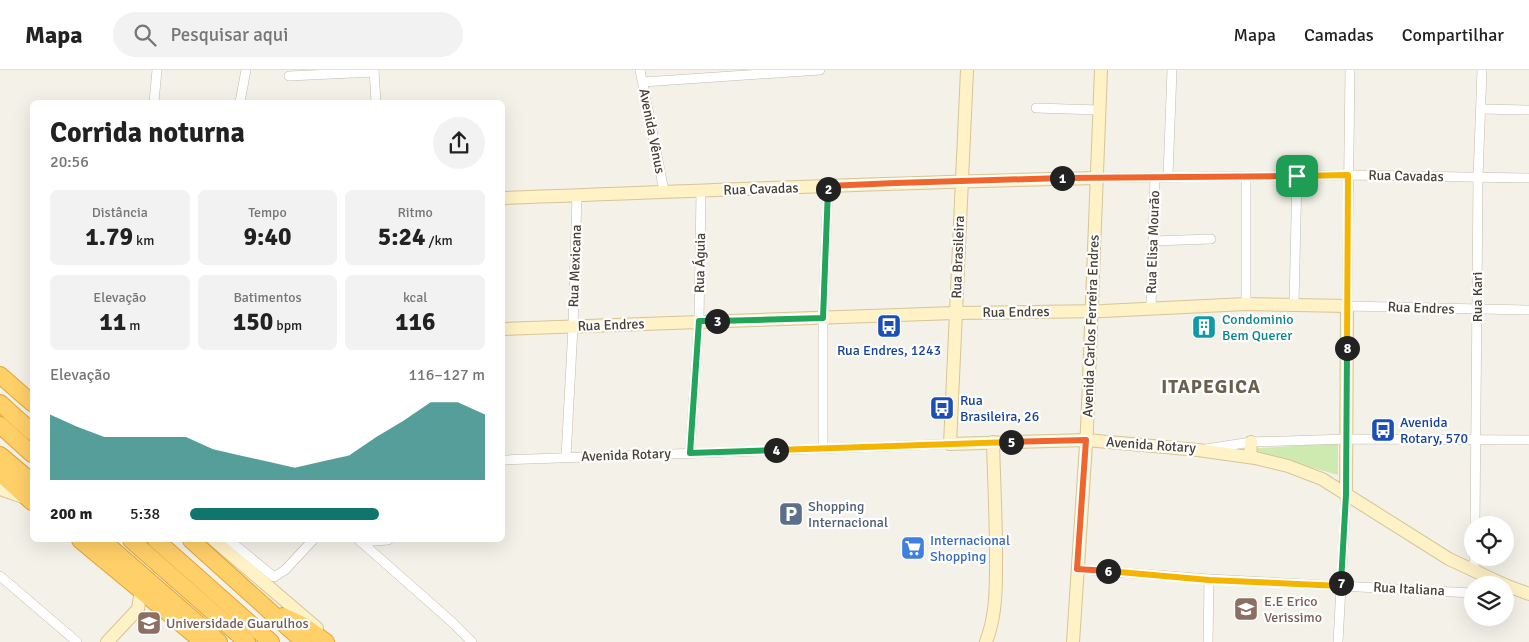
<!DOCTYPE html>
<html lang="pt">
<meta charset="utf-8">
<style>
:root{--surface:#fff;--page:#f2f2f2;--text:#222;--muted:#767676;--line:#e0e0e0;--accent:#0f766e}
body{margin:0;font-family:Signika,sans-serif;background:var(--page);color:var(--text);height:100vh;display:flex;flex-direction:column;font-size:19px;white-space:nowrap}
*{box-sizing:border-box;margin:0}
p{font-size:16px;color:var(--muted)}
.icon{flex:none;width:28px;height:28px;fill:none;stroke:currentColor;stroke-width:2;stroke-linecap:round;stroke-linejoin:round}
.map{position:relative;flex:1;overflow:hidden}
.sheet{position:absolute;left:30px;top:30px;width:475px;height:442px;display:flex;flex-direction:column;background:var(--surface);border-radius:8px;box-shadow:0 5px 20px #0002}
.sheet>*{flex:none}
.fabs{position:absolute;left:1464px;top:446px;display:grid;gap:10px}
.fabs a{display:grid;place-items:center;width:50px;height:50px;border-radius:50%;background:var(--surface);box-shadow:0 5px 20px #0002;font-size:25px}
.pin{position:absolute;display:grid;place-items:center;width:42px;height:42px;color:#fff;margin:-21px;border-radius:10px;box-shadow:0 2px 8px #0006}
.km{position:absolute;width:25px;height:25px;margin:-12px;border-radius:50%;background:#222;color:#fff;font-size:14px;line-height:25px;text-align:center}
.round{display:grid;place-items:center;flex:none;width:52px;height:52px;border-radius:26px;background:var(--page)}
.overview{display:flex;align-items:center;justify-content:space-between;height:85px;padding:0 20px}
h1{font-size:28px;font-weight:700;line-height:38px}
.metrics{display:grid;grid-template-columns:repeat(3,1fr);gap:8px;height:85px;padding:5px 20px}
.metrics div{display:grid;align-content:center;border-radius:8px;background:var(--page);text-align:center}
.metrics b{font-size:25px;font-weight:700}
.metrics small{font-size:14px;font-weight:400}
.metrics p{font-size:14px}
.chart{height:140px;padding:10px 20px}
.chart p{display:flex;justify-content:space-between}
.chart svg{width:100%;height:90px;margin-top:5px;fill:var(--accent);opacity:.7}
ul{padding:0 20px;list-style:none;font-size:16px}
li{display:grid;grid-template-columns:80px 60px 1fr;align-items:center;height:38px}
li i{height:12px;border-radius:6px;background:var(--accent)}
header{display:flex;align-items:center;gap:30px;box-sizing:border-box;height:70px;padding:0 25px;background:var(--surface);border-bottom:1px solid var(--line)}
header strong{font-size:24px}
nav{display:flex;gap:28px;margin-inline-start:auto;font-size:18px}
.search{width:350px;height:45px;background:var(--page);display:flex;align-items:center;gap:12px;box-sizing:border-box;padding:0 18px;border-radius:28px;color:var(--muted);font-size:19px}
.map>svg:first-child{display:block}
.green{fill:#cfeab0}
.lines{fill:none;stroke-linecap:round;stroke-linejoin:round}
.street-casing{stroke:#c3bcad;stroke-width:10}
.secondary-casing{stroke:#d6c597;stroke-width:14}
.highway-casing{stroke:#e2a534;stroke-width:18}
.street{stroke:#fff;stroke-width:9}
.secondary{stroke:#fff2c7;stroke-width:12}
.highway{stroke:#ffcf68;stroke-width:16}
.split-1-casing{stroke:#fff;stroke-width:10}
.split-2-casing{stroke:#fff;stroke-width:10}
.split-3-casing{stroke:#fff;stroke-width:10}
.split-4-casing{stroke:#fff;stroke-width:10}
.split-5-casing{stroke:#fff;stroke-width:10}
.split-6-casing{stroke:#fff;stroke-width:10}
.split-7-casing{stroke:#fff;stroke-width:10}
.split-8-casing{stroke:#fff;stroke-width:10}
.split-9-casing{stroke:#fff;stroke-width:10}
.split-1{stroke:#f0652b;stroke-width:6}
.split-2{stroke:#f0652b;stroke-width:6}
.split-3{stroke:#22a559;stroke-width:6}
.split-4{stroke:#22a559;stroke-width:6}
.split-5{stroke:#f5b400;stroke-width:6}
.split-6{stroke:#f0652b;stroke-width:6}
.split-7{stroke:#f5b400;stroke-width:6}
.split-8{stroke:#22a559;stroke-width:6}
.split-9{stroke:#f5b400;stroke-width:6}
.labels{text-anchor:middle;dominant-baseline:central;stroke-width:4.5;stroke-linejoin:round;paint-order:stroke}
.street-label{font-size:14px;fill:#484136;stroke:#fff}
.culture-label{font-size:14px;fill:#0d838f;stroke:#fff;text-anchor:start}
.transit-label{font-size:14px;fill:#164399;stroke:#fff;text-anchor:start}
.service-label{font-size:14px;fill:#4e5e75;stroke:#fff;text-anchor:start}
.shop-label{font-size:14px;fill:#366cbe;stroke:#fff;text-anchor:start}
.education-label{font-size:14px;fill:#785e54;stroke:#fff;text-anchor:start}
.district-label{font-size:19px;font-weight:bold;letter-spacing:1px;fill:#6b604d;stroke:#fff}
</style>
<header>
<strong>Mapa</strong>
<div class="search"><svg class="icon" aria-label="search" viewBox="0 0 24 24"><circle cx="10" cy="10" r="6"/><path d="M15 15l6 6"/></svg>Pesquisar aqui</div>
<nav><a>Mapa</a><a>Camadas</a><a>Compartilhar</a></nav>
</header>
<div class="map">
<svg width="1529" height="572" viewBox="0 0 1529 572">
<rect width="100%" height="100%" fill="#f4f1e8"/>
<polygon class="green" points="1338,373 1338,405 1246,379"/>
<g class="lines">
<defs>
<g id="street">
<polyline points="374,0 376,32"/>
<polyline points="640,0 664,121"/>
<polyline points="1350,0 1347,236 1529,240"/>
<polyline points="289,6 374,2"/>
<polyline points="643,12 820,0"/>
<polyline points="154,32 157,0"/>
<polyline points="240,32 246,0"/>
<polyline points="1036,38 1099,40"/>
<polyline points="1481,39 1529,40"/>
<polyline points="1168,106 1172,0"/>
<polyline points="1097,108 1348,105 1529,108"/>
<polyline points="1153,171 1211,169"/>
<polyline points="1246,234 1246,106"/>
<polyline points="1294,234 1297,106"/>
<polyline points="1151,237 1155,107"/>
<polyline points="823,378 823,248 828,117"/>
<polyline points="1206,379 1251,372 1347,369 1529,370"/>
<polyline points="690,383 699,251 701,122"/>
<polyline points="566,387 573,257 577,125"/>
<polyline points="502,390 950,374"/>
<polyline points="1475,455 1478,108 1482,0"/>
<polyline points="229,470 274,507 285,500 313,470"/>
<polyline points="359,470 452,552 472,572"/>
<polyline points="361,472 388,470"/>
<polyline points="1077,499 1209,509 1472,523"/>
<polyline points="1474,502 1474,488"/>
<polyline points="0,506 77,572"/>
<polyline points="1208,572 1209,509"/>
<polyline points="1338,572 1346,425"/>
</g>
<g id="secondary">
<polyline points="967,0 950,374 1086,370 1198,380 1255,388 1288,396 1322,409 1449,489 1505,515"/>
<path d="M502,128C701,121 898,112 1097,108"/>
<polyline points="502,259 955,243 1103,241 1246,234 1347,236 1346,425"/>
<polyline points="1250,387 1251,372"/>
<polyline points="0,419 23,427"/>
<polyline points="214,470 317,558"/>
<polyline points="1505,515 1529,524"/>
<polyline points="107,572 138,539 141,520"/>
<path d="M986,572C997,543 996,515 996,484C996,447 994,410 993,372"/>
<polyline points="1073,572 1087,359 1101,0"/>
</g>
<g id="highway">
<polyline points="0,305 32,333"/>
<polyline points="0,333 32,362"/>
<polyline points="0,355 32,384"/>
<polyline points="0,385 32,412"/>
<polyline points="0,403 32,432"/>
<polyline points="80,470 203,572"/>
<polyline points="102,470 219,572"/>
<polyline points="131,470 247,572"/>
<polyline points="156,470 271,572"/>
<polyline points="191,470 304,572"/>
<polyline points="283,546 304,556 326,572"/>
</g>
</defs>
<use href="#street" class="street-casing"/>
<use href="#secondary" class="secondary-casing"/>
<use href="#highway" class="highway-casing"/>
<use href="#street" class="street"/>
<use href="#secondary" class="secondary"/>
<use href="#highway" class="highway"/>
</g>
<g class="lines">
<defs>
<polyline id="split-1" points="1062,108 1297,106"/>
<polyline id="split-2" points="828,119 828,116 895,113 1062,108"/>
<polyline id="split-3" points="717,251 823,248 828,119"/>
<polyline id="split-4" points="717,251 699,251 690,383 776,380"/>
<polyline id="split-5" points="776,380 1011,372"/>
<polyline id="split-6" points="1011,372 1086,370 1077,499 1108,501"/>
<polyline id="split-7" points="1108,501 1209,510 1341,516 1341,513"/>
<polyline id="split-8" points="1341,513 1346,425 1347,278"/>
<polyline id="split-9" points="1297,106 1348,105 1347,278"/>
</defs>
<use href="#split-1" class="split-1-casing"/>
<use href="#split-2" class="split-2-casing"/>
<use href="#split-3" class="split-3-casing"/>
<use href="#split-4" class="split-4-casing"/>
<use href="#split-5" class="split-5-casing"/>
<use href="#split-6" class="split-6-casing"/>
<use href="#split-7" class="split-7-casing"/>
<use href="#split-8" class="split-8-casing"/>
<use href="#split-9" class="split-9-casing"/>
<use href="#split-1" class="split-1"/>
<use href="#split-2" class="split-2"/>
<use href="#split-3" class="split-3"/>
<use href="#split-4" class="split-4"/>
<use href="#split-5" class="split-5"/>
<use href="#split-6" class="split-6"/>
<use href="#split-7" class="split-7"/>
<use href="#split-8" class="split-8"/>
<use href="#split-9" class="split-9"/>
</g>
<defs>
<symbol id="bus-square" viewBox="-11 -11 22 22"><rect x="-9" y="-9" width="18" height="18" rx="4" fill="#1a4fb4" stroke="#fff"/><path d="M-5-6H5V4H4V6H2V4H-2V6H-4V4H-5ZM-3.5-4V0h7V-4ZM-3.5 1.2v1.5H-2V1.2ZM2 1.2v1.5H3.5V1.2Z" fill="#fff"/></symbol>
<symbol id="building-square" viewBox="-11 -11 22 22"><rect x="-9" y="-9" width="18" height="18" rx="4" fill="#0f9aa8" stroke="#fff"/><path d="M-4-6H4V6H1V3H-1V6H-4ZM-2.5-4.3h1.7v1.8h-1.7ZM.8-4.3h1.7v1.8H.8ZM-2.5-1h1.7V.8h-1.7ZM.8-1h1.7V.8H.8Z" fill="#fff"/></symbol>
<symbol id="parking-square" viewBox="-11 -11 22 22"><rect x="-9" y="-9" width="18" height="18" rx="4" fill="#5c6f8a" stroke="#fff"/><path d="M-3.5-5.5H1a3.5 3.5 0 0 1 0 7H-1V5.5H-3.5ZM-1-3.4V-.6H.8a1.4 1.4 0 0 0 0-2.8Z" fill="#fff"/></symbol>
<symbol id="supermarket-square" viewBox="-11 -11 22 22"><rect x="-9" y="-9" width="18" height="18" rx="4" fill="#3f7fe0" stroke="#fff"/><path d="M-6-5.5h2.5l.6 2H6L4.5 2H-2.5L-4.4-4H-6ZM-1.5 3.2a1.3 1.3 0 1 0 .1 0ZM3 3.2a1.3 1.3 0 1 0 .1 0Z" fill="#fff"/></symbol>
<symbol id="school-square" viewBox="-11 -11 22 22"><rect x="-9" y="-9" width="18" height="18" rx="4" fill="#8d6e63" stroke="#fff"/><path d="M0-5L7-2L0 1L-7-2ZM-4 1L0 2.5L4 1V4Q0 6-4 4Z" fill="#fff"/></symbol>
<symbol id="university-square" viewBox="-11 -11 22 22"><rect x="-9" y="-9" width="18" height="18" rx="4" fill="#8d6e63" stroke="#fff"/><path d="M0-5L7-2L0 1L-7-2ZM-4 1L0 2.5L4 1V4Q0 6-4 4Z" fill="#fff"/></symbol>
</defs>
<g fill-rule="evenodd">
<use href="#bus-square" x="875" y="242" width="28" height="28"/>
<use href="#building-square" x="1190" y="243" width="28" height="28"/>
<use href="#bus-square" x="928" y="324" width="28" height="28"/>
<use href="#bus-square" x="1369" y="346" width="28" height="28"/>
<use href="#parking-square" x="777" y="430" width="28" height="28"/>
<use href="#supermarket-square" x="899" y="464" width="28" height="28"/>
<use href="#school-square" x="1232" y="525" width="28" height="28"/>
<use href="#university-square" x="135" y="539" width="28" height="28"/>
</g>
<g class="labels">
<g class="street-label">
<text transform="translate(652 61) rotate(79)">Avenida Vênus</text>
<text transform="translate(1406 106) rotate(1)">Rua Cavadas</text>
<text transform="translate(761 119) rotate(-2)">Rua Cavadas</text>
<text transform="translate(1153 172) rotate(-88)">Rua Elisa Mourão</text>
<text transform="translate(958 187) rotate(-88)">Rua Brasileira</text>
<text transform="translate(700 193) rotate(-89)">Rua Águia</text>
<text transform="translate(575 196) rotate(-88)">Rua Mexicana</text>
<text transform="translate(1477 227) rotate(-90)">Rua Kari</text>
<text transform="translate(1421 238) rotate(2)">Rua Endres</text>
<text transform="translate(1016 242) rotate(-1)">Rua Endres</text>
<text transform="translate(611 255) rotate(-2)">Rua Endres</text>
<text transform="translate(1091 256) rotate(-88)">Avenida Carlos Ferreira Endres</text>
<text transform="translate(1151 375) rotate(4)">Avenida Rotary</text>
<text transform="translate(626 385) rotate(-2)">Avenida Rotary</text>
<text transform="translate(1409 519) rotate(3)">Rua Italiana</text>
</g>
<g class="culture-label">
<text x="1222" y="249">Condominio<tspan x="1222" dy="16">Bem Querer</tspan></text>
</g>
<g class="transit-label">
<text x="889" y="280" text-anchor="middle">Rua Endres, 1243</text>
<text x="960" y="330">Rua<tspan x="960" dy="16">Brasileira, 26</tspan></text>
<text x="1400" y="352">Avenida<tspan x="1400" dy="16">Rotary, 570</tspan></text>
</g>
<g class="service-label">
<text x="808" y="436">Shopping<tspan x="808" dy="16">Internacional</tspan></text>
</g>
<g class="shop-label">
<text x="930" y="470">Internacional<tspan x="930" dy="16">Shopping</tspan></text>
</g>
<g class="education-label">
<text x="1264" y="531">E.E Erico<tspan x="1264" dy="16">Verissimo</tspan></text>
<text x="166" y="553">Universidade Guarulhos</text>
</g>
<g class="district-label">
<text x="1211" y="317">ITAPEGICA</text>
</g>
</g>
</svg>
<div class="fabs">
<a><svg class="icon" aria-label="locate" viewBox="0 0 24 24"><circle cx="12" cy="12" r="6"/><path d="M12 2v4M12 18v4M2 12h4M18 12h4"/></svg></a>
<a><svg class="icon" aria-label="layers" viewBox="0 0 24 24"><path d="M12 4l9 5-9 5-9-5zM3 14l9 5 9-5"/></svg></a>
</div>
<div class="pin" style="left:1297px;top:106px;background:#1e9e55"><svg class="icon" aria-label="arrive" viewBox="0 0 24 24"><path d="M6 21V4h12l-3 4 3 4H6"/></svg></div>
<b class="km" style="left:1062px;top:108px">1</b>
<b class="km" style="left:828px;top:119px">2</b>
<b class="km" style="left:717px;top:251px">3</b>
<b class="km" style="left:776px;top:380px">4</b>
<b class="km" style="left:1011px;top:372px">5</b>
<b class="km" style="left:1108px;top:501px">6</b>
<b class="km" style="left:1341px;top:513px">7</b>
<b class="km" style="left:1347px;top:278px">8</b>
<section class="sheet">
<div class="overview"><div><h1>Corrida noturna</h1><p>20:56</p></div><a class="round"><svg class="icon" aria-label="share" viewBox="0 0 24 24"><path d="M12 15V3M7 8l5-5 5 5M5 13v7h14v-7"/></svg></a></div>
<div class="metrics">
<div><p>Distância</p><b>1.79<small> km</small></b></div>
<div><p>Tempo</p><b>9:40</b></div>
<div><p>Ritmo</p><b>5:24<small> /km</small></b></div>
</div>
<div class="metrics">
<div><p>Elevação</p><b>11<small> m</small></b></div>
<div><p>Batimentos</p><b>150<small> bpm</small></b></div>
<div><p>kcal</p><b>116</b></div>
</div>
<div class="chart"><p><span>Elevação</span>116–127 m</p>
<svg viewBox="0 0 160 44" preserveAspectRatio="none"><path d="M0 44V12L10 18L20 23L30 23L40 23L50 23L60 29L70 32L80 35L90 38L100 35L110 32L120 23L130 15L140 6L150 6L160 12V44z"/></svg>
</div>
<ul>
<li><b>200 m</b>5:38<i style="width:64%"></i></li>
</ul>
</section>
</div>
